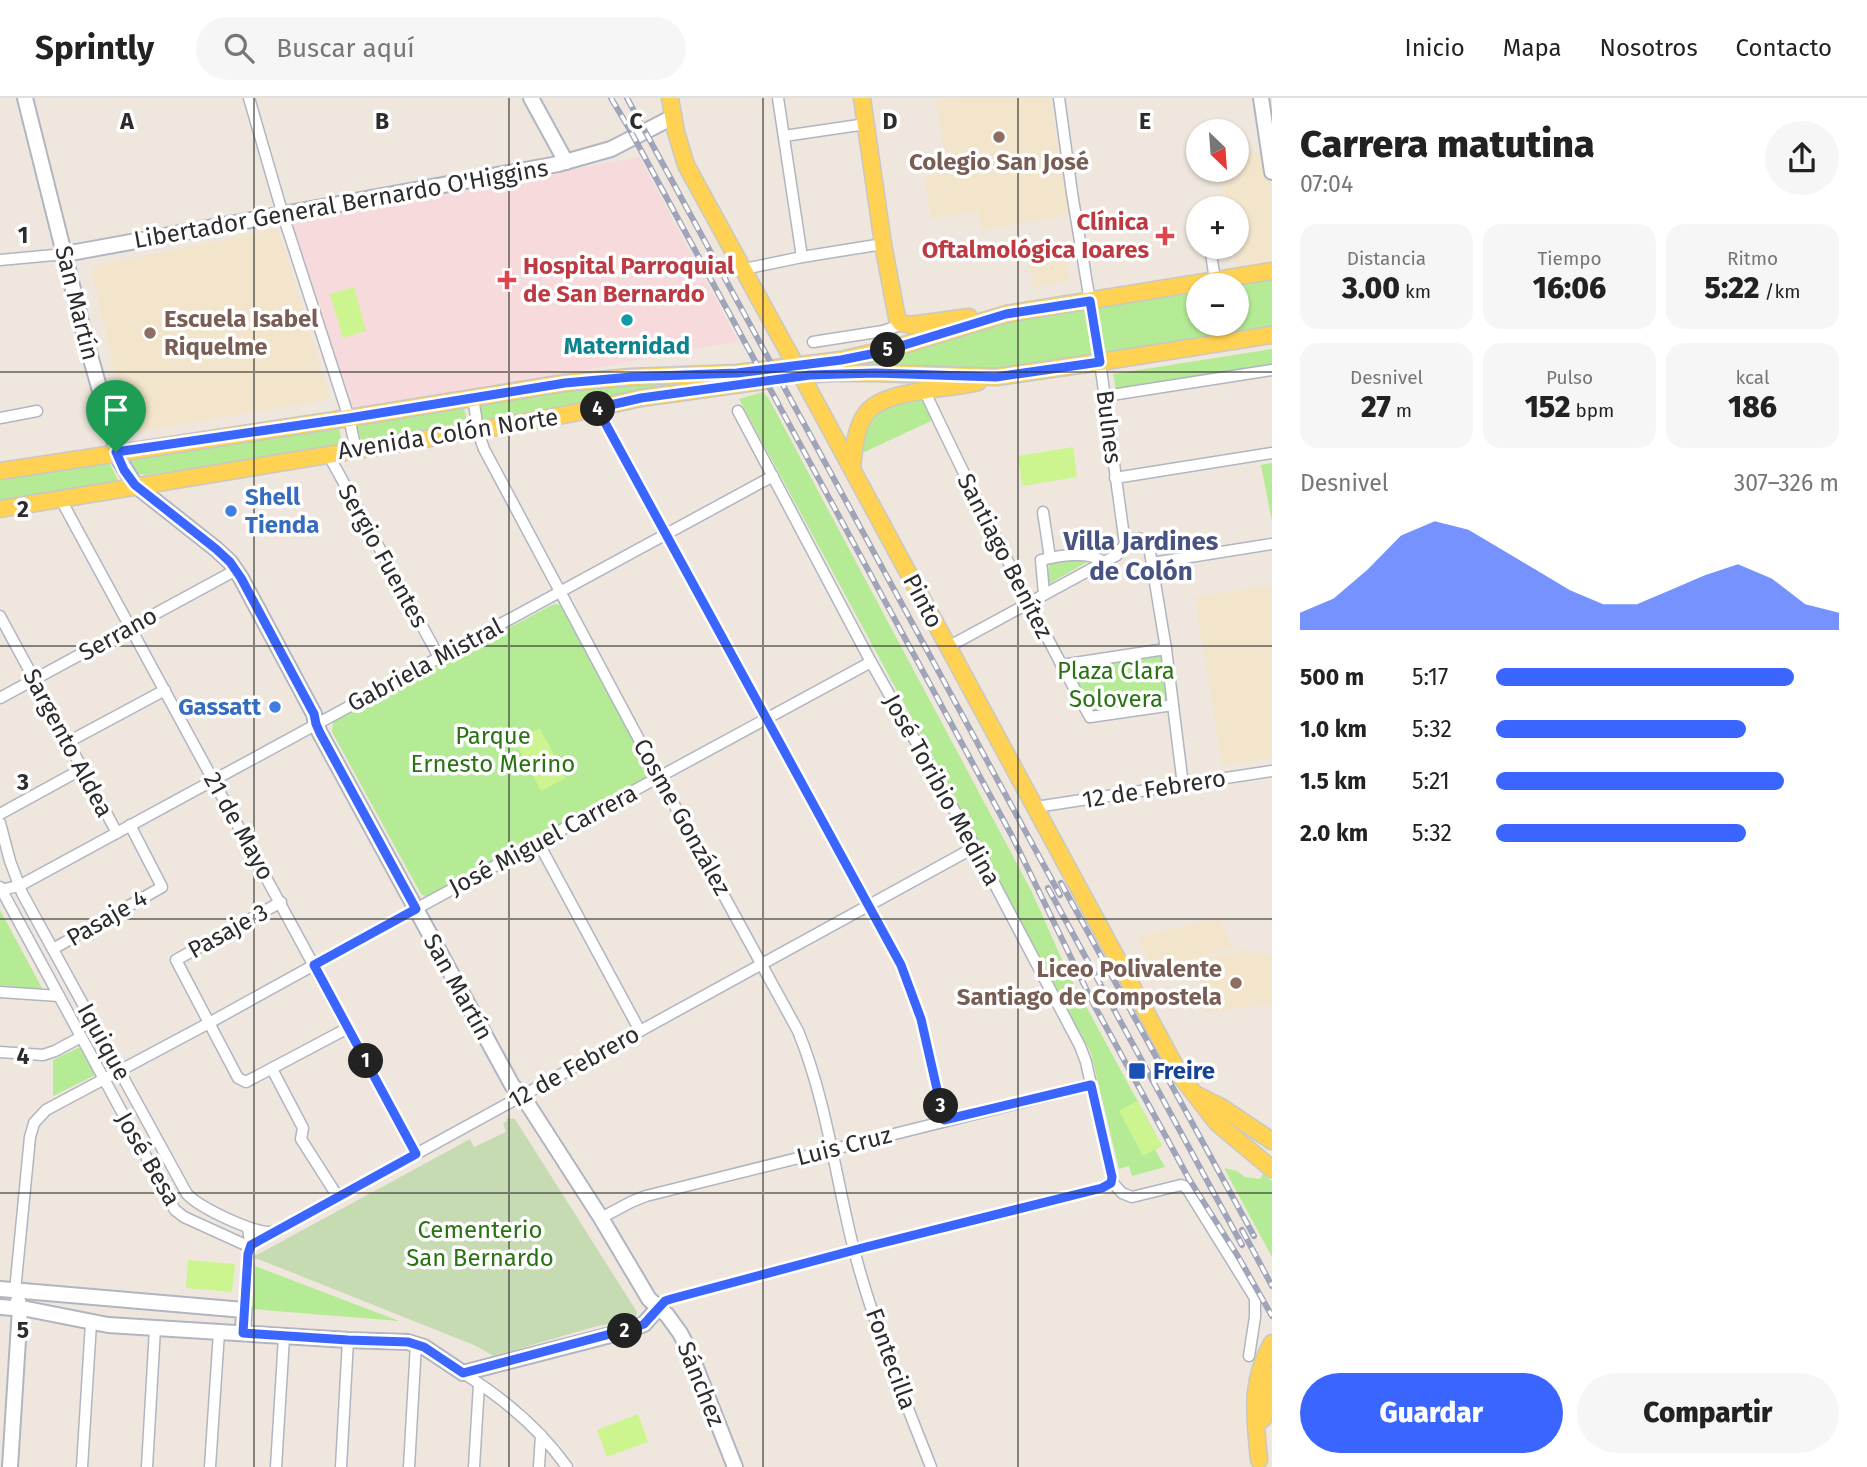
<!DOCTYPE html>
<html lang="es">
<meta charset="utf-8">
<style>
:root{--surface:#fff;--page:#f6f6f6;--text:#222;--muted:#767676;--line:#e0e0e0;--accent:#3b65ff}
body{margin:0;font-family:"Fira Sans",sans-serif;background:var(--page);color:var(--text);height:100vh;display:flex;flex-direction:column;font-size:26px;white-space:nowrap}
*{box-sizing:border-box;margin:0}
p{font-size:23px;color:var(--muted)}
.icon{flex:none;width:38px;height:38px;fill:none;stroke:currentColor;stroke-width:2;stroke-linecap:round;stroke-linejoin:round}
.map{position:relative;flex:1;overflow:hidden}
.panel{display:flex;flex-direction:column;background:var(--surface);width:595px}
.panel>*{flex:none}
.needle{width:46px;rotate:155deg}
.controls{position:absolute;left:1186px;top:21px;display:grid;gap:14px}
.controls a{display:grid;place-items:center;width:63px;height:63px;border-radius:50%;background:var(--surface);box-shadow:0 2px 5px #0004;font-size:35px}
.pin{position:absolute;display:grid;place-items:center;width:60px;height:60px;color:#fff;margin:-72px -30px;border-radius:50% 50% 50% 0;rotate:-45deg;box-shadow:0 0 7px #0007}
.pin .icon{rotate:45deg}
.km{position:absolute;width:35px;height:35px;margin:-18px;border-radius:50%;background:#222;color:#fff;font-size:19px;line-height:35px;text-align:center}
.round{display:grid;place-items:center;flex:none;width:74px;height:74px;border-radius:37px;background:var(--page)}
.headline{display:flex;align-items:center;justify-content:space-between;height:119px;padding:0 28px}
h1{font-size:38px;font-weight:800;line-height:52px}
.figures{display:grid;grid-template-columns:repeat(3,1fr);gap:10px;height:119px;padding:7px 28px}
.figures div{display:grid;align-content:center;border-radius:18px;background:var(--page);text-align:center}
.figures b{font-size:30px;font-weight:800}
.figures small{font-size:19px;font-weight:400}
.figures p{font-size:19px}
.chart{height:196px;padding:14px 28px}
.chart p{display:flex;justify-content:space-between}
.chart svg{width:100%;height:126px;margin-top:7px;fill:var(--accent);opacity:.7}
.primary-button{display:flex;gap:14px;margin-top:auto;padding:14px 28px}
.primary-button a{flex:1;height:80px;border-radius:42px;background:var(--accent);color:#fff;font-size:28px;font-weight:800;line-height:80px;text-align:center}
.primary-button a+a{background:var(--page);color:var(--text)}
ul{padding:0 28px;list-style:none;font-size:23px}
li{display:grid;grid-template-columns:112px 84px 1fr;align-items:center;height:52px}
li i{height:18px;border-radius:9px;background:var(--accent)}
header{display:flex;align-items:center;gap:42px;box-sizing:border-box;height:98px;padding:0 35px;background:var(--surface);border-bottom:2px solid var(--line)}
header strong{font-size:33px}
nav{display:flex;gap:38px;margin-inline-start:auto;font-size:24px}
.search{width:490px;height:63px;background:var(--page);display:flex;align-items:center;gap:18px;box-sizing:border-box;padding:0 24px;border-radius:38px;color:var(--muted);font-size:26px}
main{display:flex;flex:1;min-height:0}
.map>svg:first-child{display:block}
.education{fill:#f2e5cb}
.medical{fill:#f6dadc}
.green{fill:#b4eb94}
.cemetery{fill:#c7dbb3}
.pitch{fill:#ccf48f}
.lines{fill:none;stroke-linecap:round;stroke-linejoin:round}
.street-casing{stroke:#b1b5c1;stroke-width:13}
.secondary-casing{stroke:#b1b5c1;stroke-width:18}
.primary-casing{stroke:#c8c8c8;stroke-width:19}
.street{stroke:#fff;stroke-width:10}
.secondary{stroke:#fff;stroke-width:14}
.primary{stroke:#ffd253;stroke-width:16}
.rail-casing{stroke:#9fa4b9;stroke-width:6}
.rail{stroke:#fff;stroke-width:3.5;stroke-dasharray:10;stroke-linecap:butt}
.primary-bridge-casing{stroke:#c8c8c8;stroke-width:19;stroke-linecap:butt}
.primary-bridge{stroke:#ffd253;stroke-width:16}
.route-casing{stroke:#fff;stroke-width:14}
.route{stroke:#3b65ff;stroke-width:9}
.grid{fill:none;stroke:#2c2c2c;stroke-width:2;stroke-opacity:0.55}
.education-dot{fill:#8d6e63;stroke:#fff;stroke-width:2.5}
.health-dot{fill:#e0444e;stroke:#fff;stroke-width:2.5}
.culture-dot{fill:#0f9aa8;stroke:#fff;stroke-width:2.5}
.shop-dot{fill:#3f7fe0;stroke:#fff;stroke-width:2.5}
.transit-dot{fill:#1a4fb4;stroke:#fff;stroke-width:2.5}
.labels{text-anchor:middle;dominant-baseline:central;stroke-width:7;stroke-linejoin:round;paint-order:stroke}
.education-label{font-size:24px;font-weight:bold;fill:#785e54;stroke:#fff}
.street-label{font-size:24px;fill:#2c2c2c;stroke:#fff}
.health-label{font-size:24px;font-weight:bold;fill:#be3a42;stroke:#fff;text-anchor:end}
.culture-label{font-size:24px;font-weight:bold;fill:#0d838f;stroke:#fff}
.shop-label{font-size:24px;font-weight:bold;fill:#366cbe;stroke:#fff;text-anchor:start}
.park-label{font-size:24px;fill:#297313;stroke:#fff}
.transit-label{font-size:24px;font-weight:bold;fill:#164399;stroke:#fff;text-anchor:start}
.neighbourhood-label{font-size:26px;font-weight:bold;fill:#475383;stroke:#fff}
.grid-label{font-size:23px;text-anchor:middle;font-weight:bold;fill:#2c2c2c;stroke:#fff;stroke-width:7;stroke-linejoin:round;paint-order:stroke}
</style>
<header>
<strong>Sprintly</strong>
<div class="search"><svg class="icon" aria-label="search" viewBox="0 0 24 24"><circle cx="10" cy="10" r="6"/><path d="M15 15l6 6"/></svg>Buscar aquí</div>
<nav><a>Inicio</a><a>Mapa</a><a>Nosotros</a><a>Contacto</a></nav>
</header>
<main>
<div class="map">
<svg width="1272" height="1369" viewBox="0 0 1272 1369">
<rect width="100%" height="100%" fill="#efe7dd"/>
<g class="education">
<polygon points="956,0 1050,0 1069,117 981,132 978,113 931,121 924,78 947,74 936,3"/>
<polygon points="1265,53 1272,97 1272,164 1236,170 1233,149 1237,149 1237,110 1227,110 1221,72 1237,72 1237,58"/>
<polygon points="275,131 279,134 329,296 323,303 133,334 128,329 91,172 95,168"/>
<polygon points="1062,145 1069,183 1034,190 1026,152"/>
<polygon points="1272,487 1272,660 1222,667 1195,499"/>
<polygon points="1219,820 1234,850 1153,871 1138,839"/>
<polygon points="1245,852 1272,858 1272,906 1205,915 1196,863"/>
</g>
<polygon class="medical" points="639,59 738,243 575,274 351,310 289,121 389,105"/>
<g class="green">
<polygon points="1272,179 1272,232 1001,273 851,268 1002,223 1199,191 1199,226 1237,226 1237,187 1220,187"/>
<polygon points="1272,251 1272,270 1116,292 1113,276"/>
<polygon points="691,286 598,301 483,324 480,305 586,290"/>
<polygon points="763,294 769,301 1031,792 1068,875 1162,1048 1155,1052 1165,1069 1132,1078 1129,1068 1119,1071 1091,955 985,755 739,301"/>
<polygon points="922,299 933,322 858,357 872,314"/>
<polygon points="463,307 469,329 362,346 356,325"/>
<polygon points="339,328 342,348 146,377 137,376 129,361"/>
<polygon points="107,360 119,384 0,406 0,379"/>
<polygon points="1272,365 1272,424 1261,367"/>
<polygon points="1094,460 1047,487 1049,466 1058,463"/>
<polygon points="557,506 563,509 652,675 649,681 427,799 421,796 332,634 333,625 336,622 552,507"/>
<polygon points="1160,553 1169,606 1094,618 1067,568"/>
<polygon points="0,812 43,892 0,887"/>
<polygon points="80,949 95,977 53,998 53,962"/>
<polygon points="1224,1070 1237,1073 1245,1079 1260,1081 1263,1076 1272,1083 1272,1159"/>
<polygon points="255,1168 399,1223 252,1211"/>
</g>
<polygon class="cemetery" points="508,1020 515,1021 637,1214 636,1219 632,1223 597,1228 494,1258 474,1247 253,1159 470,1041 474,1049 506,1034 503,1025 507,1023 506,1021"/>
<g class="pitch">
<polygon points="354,189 366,233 343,240 330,196"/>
<polygon points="1073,349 1077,379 1022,388 1018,358"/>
<polygon points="540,630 566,680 541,693 515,643"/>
<polygon points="1137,1003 1162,1048 1143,1058 1119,1013"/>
<polygon points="188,1162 235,1166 232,1194 186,1190"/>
<polygon points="638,1316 648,1344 607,1359 597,1332"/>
</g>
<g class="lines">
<defs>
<g id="street">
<polyline points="249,0 283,117 349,320 356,352"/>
<polyline points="778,0 802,159"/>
<polyline points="784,38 866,26"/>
<polyline points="1210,149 1215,182"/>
<polyline points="0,162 65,156"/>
<polyline points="744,171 802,159 883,146"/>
<polyline points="813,244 883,233 903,226"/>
<path d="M925,294C977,404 1031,512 1090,619L1173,607"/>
<polyline points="1105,298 1272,272"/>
<path d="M473,300L479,337L484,351L659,679L798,933C825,998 835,1075 852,1144C871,1221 902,1295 931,1369"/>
<polyline points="597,310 901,867 921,921 944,1022"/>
<polyline points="738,313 871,564 975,749 1080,948 1086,964 1112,1079 1112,1084"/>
<polyline points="0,320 37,313"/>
<polyline points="328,356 439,559"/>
<polyline points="1115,380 1272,355"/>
<polyline points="60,400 416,1056"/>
<polyline points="1043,414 1050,460"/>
<path d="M1125,442C1135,440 1144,438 1149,448L1166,551L1183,687"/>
<polyline points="1152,465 1272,446"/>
<path d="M1044,496L1041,462C1057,458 1090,452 1103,464"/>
<polyline points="0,518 117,735"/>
<polyline points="948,549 1117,457 1125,446 1100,264 1072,95 1059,0"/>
<polyline points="1061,567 1166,551"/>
<polyline points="0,600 236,472"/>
<polyline points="68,644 165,592"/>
<polyline points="1036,709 1272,673"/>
<polyline points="0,716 82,671"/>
<path d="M0,725L10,763L22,795L187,1096C200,1110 253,1135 271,1134"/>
<polyline points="538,744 640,933"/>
<polyline points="0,789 175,1112 184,1119 250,1149"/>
<polyline points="0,792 19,788 773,378"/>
<polyline points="281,804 176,862 238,980 246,984 348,930"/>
<polyline points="53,851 162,789 130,727"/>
<polyline points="0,894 59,898"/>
<polyline points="0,954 43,957 55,953 81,939"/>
<polyline points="272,971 303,1030 301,1041 338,1099"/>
<polyline points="1112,1084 1122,1095 1132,1099 1181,1087 1184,1088 1188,1092 1255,1200 1255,1219 1249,1258"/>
<polyline points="601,1120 631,1104 646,1098 1091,987"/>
<polyline points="250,1149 254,1145 975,749"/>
<polyline points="15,1193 30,1039 34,1025 46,1012 209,925 401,819 871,564"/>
<polyline points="658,1210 665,1203 671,1201 866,1149 1102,1090 1112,1084"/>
<polyline points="244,1212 250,1144 248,1130"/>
<path d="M463,1275C503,1300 540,1331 567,1369"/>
<polyline points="82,1369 91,1225"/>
<polyline points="147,1369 155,1230"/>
<polyline points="210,1369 219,1234"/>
<polyline points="276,1369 284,1239"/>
<polyline points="341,1369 348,1242"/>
<polyline points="409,1369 416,1246"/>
<polyline points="474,1369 479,1286"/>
<polyline points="539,1369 541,1337"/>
</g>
<g id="secondary">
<polyline points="25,0 87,247 120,363 135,387 216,451 230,464 241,480 314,616 316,626 320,635 512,987 529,1008 601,1120 649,1201 667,1217 680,1235 689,1252 735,1369"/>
<polyline points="531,0 566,64"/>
<polyline points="1261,0 1272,74"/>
<polyline points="65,156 558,66 611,51 673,19"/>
<polyline points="0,1191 244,1212 243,1235"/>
<polyline points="0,1209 27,1211 108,1227 348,1242 408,1244 424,1249 463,1275 630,1232 644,1226 658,1210"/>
<polyline points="10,1369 20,1210 18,1203"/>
</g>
<g id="primary">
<polyline points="670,0 676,34 686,67 790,257"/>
<polyline points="862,0 883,146 897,220 901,225 910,227 969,219"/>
<polyline points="803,277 833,275 875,275 996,279 1100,264 1272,237"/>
<polyline points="807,288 1180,977 1217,1025 1272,1071"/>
<path d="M852,370C854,352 855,332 865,317C881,291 949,292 978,284"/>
<polyline points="0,373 349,320 565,285 631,279 737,275 841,262 904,247 1006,216 1272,173"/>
<polyline points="0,411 479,332 569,316 641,300 764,283"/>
<polyline points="1199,998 1221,1009 1272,1043"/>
<polyline points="1263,1321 1266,1298 1272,1277"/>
<path d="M1259,1362C1255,1317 1249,1286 1272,1245"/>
</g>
</defs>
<use href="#street" class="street-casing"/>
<use href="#secondary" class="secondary-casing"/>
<use href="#primary" class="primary-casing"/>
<use href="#street" class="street"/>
<use href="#secondary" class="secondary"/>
<use href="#primary" class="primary"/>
<defs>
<g id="rail">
<polyline points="611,0 630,32 1012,738 1093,905 1189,1081 1239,1160 1272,1218"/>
<polyline points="627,0 1060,797"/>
<polyline points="1061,785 1254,1138"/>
<polyline points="1048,790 1242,1147"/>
<polyline points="1242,1132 1272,1188"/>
</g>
</defs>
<use href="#rail" class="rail-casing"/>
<use href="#rail" class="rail"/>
<defs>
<polyline id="primary-bridge" points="790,257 807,288"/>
</defs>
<use href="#primary-bridge" class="primary-bridge-casing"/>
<use href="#primary-bridge" class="primary-bridge"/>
</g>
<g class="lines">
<defs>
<polygon id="route" points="1090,203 1100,264 996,279 875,275 810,277 641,300 597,310 901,867 921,921 944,1022 1091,987 1112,1079 1111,1085 1102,1090 866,1149 671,1201 665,1203 644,1226 629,1231 463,1275 424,1249 408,1244 348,1242 243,1235 248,1156 251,1147 416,1056 314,867 416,811 320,635 316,626 314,616 241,480 230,464 216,451 135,387 124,372 116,354 349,320 565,285 631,279 737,275 841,262 881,254 1006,216"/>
</defs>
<use href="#route" class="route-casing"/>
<use href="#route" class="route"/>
</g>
<path class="grid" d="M254,0V1369M509,0V1369M763,0V1369M1018,0V1369M0,274H1272M0,548H1272M0,821H1272M0,1095H1272"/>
<g class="education-dot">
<circle cx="999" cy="39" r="7"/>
<circle cx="150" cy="235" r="7"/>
<circle cx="1236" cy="885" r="7"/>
</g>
<g class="health-dot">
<path d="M1161.5 127.5h7v7h7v7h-7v7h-7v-7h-7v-7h7z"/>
<path d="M503.5 171.5h7v7h7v7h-7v7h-7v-7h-7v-7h7z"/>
</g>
<circle class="culture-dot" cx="627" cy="222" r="7"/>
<g class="shop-dot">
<circle cx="231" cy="413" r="7"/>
<circle cx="275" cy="609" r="7"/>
</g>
<rect class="transit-dot" x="1128" y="964" width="18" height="18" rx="3.5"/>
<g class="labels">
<g class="education-label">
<text x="999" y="64">Colegio San José</text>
<text x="164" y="221" text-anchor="start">Escuela Isabel<tspan x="164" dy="28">Riquelme</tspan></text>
<text x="1222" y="871" text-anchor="end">Liceo Polivalente<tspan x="1222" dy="28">Santiago de Compostela</tspan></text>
</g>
<g class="street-label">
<text transform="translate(341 106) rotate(-10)">Libertador General Bernardo O'Higgins</text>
<text transform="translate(77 205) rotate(76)">San Martín</text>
<text transform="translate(1109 329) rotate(83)">Bulnes</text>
<text transform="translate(448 336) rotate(-9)">Avenida Colón Norte</text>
<text transform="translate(383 458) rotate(61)">Sergio Fuentes</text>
<text transform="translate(1005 458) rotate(63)">Santiago Benítez</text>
<text transform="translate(923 503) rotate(62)">Pinto</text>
<text transform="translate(118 536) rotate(-29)">Serrano</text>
<text transform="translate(425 567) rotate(-28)">Gabriela Mistral</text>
<text transform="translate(68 645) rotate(62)">Sargento Aldea</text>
<text transform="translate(1154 691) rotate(-9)">12 de Febrero</text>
<text transform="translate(942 692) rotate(61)">José Toribio Medina</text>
<text transform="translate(682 719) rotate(61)">Cosme González</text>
<text transform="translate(239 728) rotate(61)">21 de Mayo</text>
<text transform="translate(543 742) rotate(-28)">José Miguel Carrera</text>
<text transform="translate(107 820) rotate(-30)">Pasaje 4</text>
<text transform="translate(228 833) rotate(-29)">Pasaje 3</text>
<text transform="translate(458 889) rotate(61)">San Martín</text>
<text transform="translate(104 944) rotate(61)">Iquique</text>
<text transform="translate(574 969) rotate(-29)">12 de Febrero</text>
<text transform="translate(844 1048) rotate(-14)">Luis Cruz</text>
<text transform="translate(148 1061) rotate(60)">José Besa</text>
<text transform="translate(891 1261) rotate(70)">Fontecilla</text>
<text transform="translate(701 1286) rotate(68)">Sánchez</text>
</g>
<g class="health-label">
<text x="1149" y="124">Clínica<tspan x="1149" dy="28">Oftalmológica Ioares</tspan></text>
<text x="523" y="168" text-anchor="start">Hospital Parroquial<tspan x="523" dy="28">de San Bernardo</tspan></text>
</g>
<g class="culture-label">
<text x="627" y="248">Maternidad</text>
</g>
<g class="shop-label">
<text x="245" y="399">Shell<tspan x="245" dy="28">Tienda</tspan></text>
<text x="261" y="609" text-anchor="end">Gassatt</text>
</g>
<g class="park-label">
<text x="1116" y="573">Plaza Clara<tspan x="1116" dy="28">Solovera</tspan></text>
<text x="493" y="638">Parque<tspan x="493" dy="28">Ernesto Merino</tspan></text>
<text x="480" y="1132">Cementerio<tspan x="480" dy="28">San Bernardo</tspan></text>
</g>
<g class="transit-label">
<text x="1153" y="973">Freire</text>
</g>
<g class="neighbourhood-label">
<text x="1141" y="443">Villa Jardines<tspan x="1141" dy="30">de Colón</tspan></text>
</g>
</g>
<g class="grid-label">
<text x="127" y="31">A</text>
<text x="382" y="31">B</text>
<text x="636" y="31">C</text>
<text x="890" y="31">D</text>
<text x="1145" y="31">E</text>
<text x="23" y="145">1</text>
<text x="23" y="419">2</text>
<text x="23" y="692">3</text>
<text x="23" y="966">4</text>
<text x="23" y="1240">5</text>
</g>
</svg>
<div class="controls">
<a><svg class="needle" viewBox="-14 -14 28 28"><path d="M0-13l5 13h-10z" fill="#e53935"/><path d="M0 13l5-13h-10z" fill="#767676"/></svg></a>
<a>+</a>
<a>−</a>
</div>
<div class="pin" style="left:116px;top:354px;background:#1e9e55"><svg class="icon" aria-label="arrive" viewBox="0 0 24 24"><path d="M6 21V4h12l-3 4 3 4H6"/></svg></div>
<b class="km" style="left:366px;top:963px">1</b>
<b class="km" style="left:625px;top:1233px">2</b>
<b class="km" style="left:941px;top:1008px">3</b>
<b class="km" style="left:598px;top:311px">4</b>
<b class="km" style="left:888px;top:252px">5</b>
</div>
<section class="panel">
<div class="headline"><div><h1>Carrera matutina</h1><p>07:04</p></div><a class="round"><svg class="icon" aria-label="share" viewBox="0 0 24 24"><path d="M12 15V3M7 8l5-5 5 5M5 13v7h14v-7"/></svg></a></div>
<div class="figures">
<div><p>Distancia</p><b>3.00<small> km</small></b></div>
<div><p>Tiempo</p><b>16:06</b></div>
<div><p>Ritmo</p><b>5:22<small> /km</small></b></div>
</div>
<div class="figures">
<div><p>Desnivel</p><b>27<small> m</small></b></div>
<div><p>Pulso</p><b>152<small> bpm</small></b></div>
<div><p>kcal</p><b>186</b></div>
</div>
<div class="chart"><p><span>Desnivel</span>307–326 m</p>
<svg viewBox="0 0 160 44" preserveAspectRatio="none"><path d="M0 44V38L10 33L20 23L30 11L40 6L50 9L60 16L70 23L80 30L90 35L100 35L110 30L120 25L130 21L140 26L150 35L160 38V44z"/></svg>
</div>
<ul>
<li><b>500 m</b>5:17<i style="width:87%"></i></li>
<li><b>1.0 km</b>5:32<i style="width:73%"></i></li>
<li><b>1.5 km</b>5:21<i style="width:84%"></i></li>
<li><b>2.0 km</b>5:32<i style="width:73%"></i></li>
</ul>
<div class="primary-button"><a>Guardar</a><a>Compartir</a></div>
</section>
</main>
